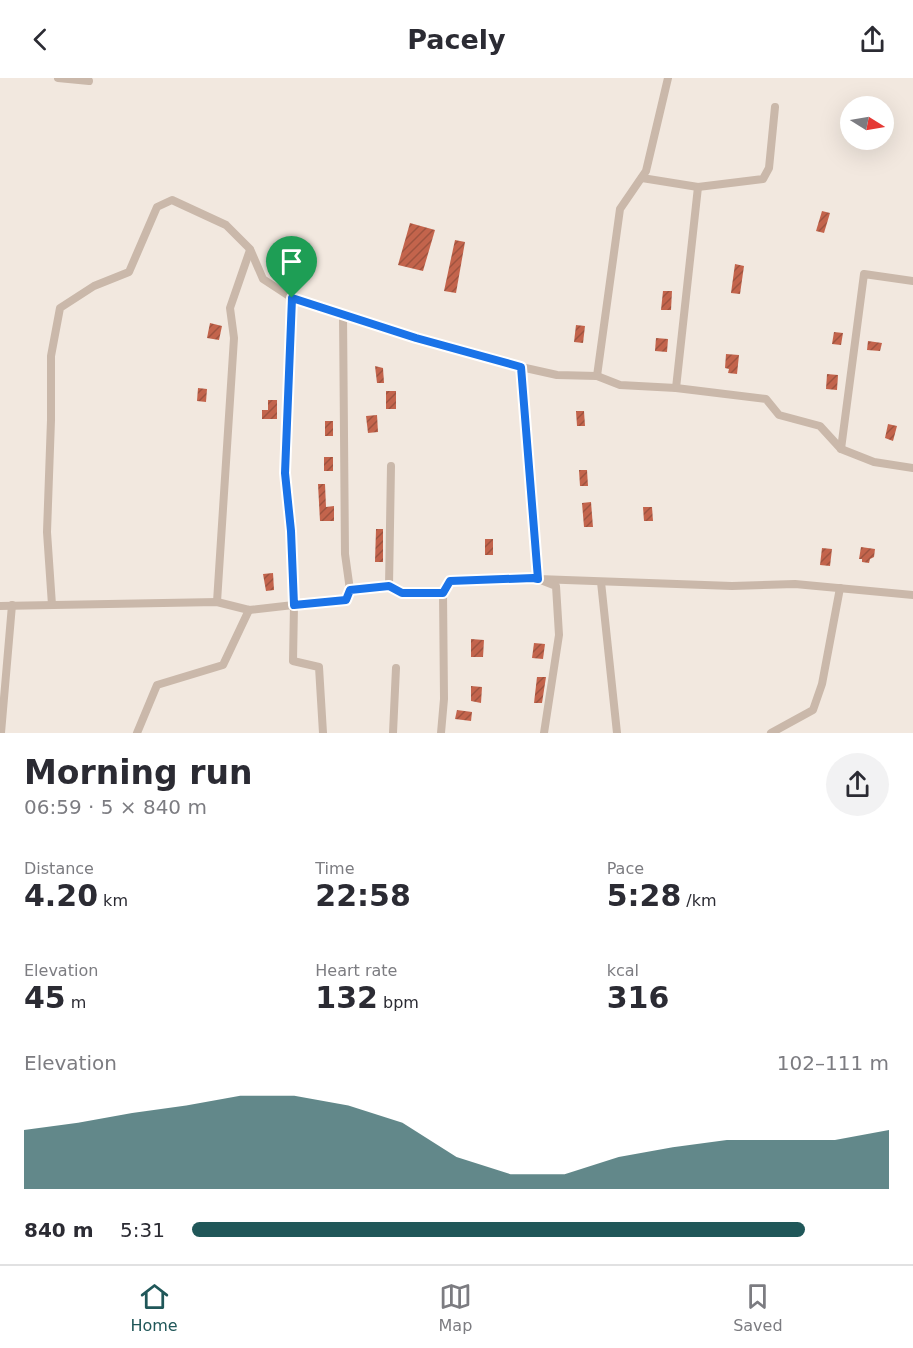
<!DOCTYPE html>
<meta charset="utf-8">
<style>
:root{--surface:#fff;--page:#f2f2f3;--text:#2b2b33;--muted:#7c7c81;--line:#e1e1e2;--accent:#205759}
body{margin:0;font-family:"DejaVu Sans",sans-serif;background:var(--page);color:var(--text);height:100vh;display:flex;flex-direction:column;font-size:22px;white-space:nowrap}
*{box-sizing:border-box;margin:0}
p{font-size:20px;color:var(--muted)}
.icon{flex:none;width:33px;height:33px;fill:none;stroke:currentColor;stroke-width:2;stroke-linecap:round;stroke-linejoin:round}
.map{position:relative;height:655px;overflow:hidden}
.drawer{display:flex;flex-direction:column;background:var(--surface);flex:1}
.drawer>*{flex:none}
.needle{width:39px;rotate:101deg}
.controls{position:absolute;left:840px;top:18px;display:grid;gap:12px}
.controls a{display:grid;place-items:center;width:54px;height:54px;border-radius:50%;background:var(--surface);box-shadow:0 6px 24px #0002;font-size:30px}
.pin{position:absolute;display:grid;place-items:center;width:51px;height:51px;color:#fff;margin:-62px -26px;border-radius:50% 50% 50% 0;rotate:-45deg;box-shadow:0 0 6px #0007}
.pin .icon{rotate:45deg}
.round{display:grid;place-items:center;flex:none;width:63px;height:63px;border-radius:32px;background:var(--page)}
.head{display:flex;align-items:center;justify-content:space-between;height:102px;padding:0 24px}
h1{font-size:33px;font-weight:700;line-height:45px}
.metrics{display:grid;grid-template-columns:repeat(3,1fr);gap:9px;height:102px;padding:6px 24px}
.metrics div{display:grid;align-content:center}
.metrics b{font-size:30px;font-weight:700}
.metrics small{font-size:16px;font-weight:400}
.metrics p{font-size:16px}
.chart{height:168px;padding:12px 24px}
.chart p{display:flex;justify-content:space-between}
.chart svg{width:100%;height:108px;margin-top:6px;fill:var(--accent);opacity:.7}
ul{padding:0 24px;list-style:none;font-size:20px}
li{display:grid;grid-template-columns:96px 72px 1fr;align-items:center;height:45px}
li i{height:15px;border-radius:8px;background:var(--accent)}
header{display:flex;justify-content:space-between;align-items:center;height:78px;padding:0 24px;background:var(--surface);font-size:27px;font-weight:700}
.menu{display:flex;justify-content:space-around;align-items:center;height:84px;border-top:2px solid var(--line);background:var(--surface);font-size:16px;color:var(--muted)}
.menu a{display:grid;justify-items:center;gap:3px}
.menu .active{color:var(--accent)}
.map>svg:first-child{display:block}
.building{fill:url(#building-hatch)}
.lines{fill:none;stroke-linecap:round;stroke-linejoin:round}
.minor{stroke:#cab8aa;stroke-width:8}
.route-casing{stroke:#fff;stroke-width:12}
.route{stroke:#1a73e8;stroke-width:8}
</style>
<header><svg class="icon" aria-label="back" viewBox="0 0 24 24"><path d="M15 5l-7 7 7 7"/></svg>Pacely<svg class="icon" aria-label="share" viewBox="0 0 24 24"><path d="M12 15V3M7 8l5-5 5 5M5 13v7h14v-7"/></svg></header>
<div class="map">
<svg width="913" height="655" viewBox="0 0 913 655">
<defs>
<pattern id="building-hatch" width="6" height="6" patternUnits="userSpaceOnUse" patternTransform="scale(1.5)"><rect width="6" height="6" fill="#c3644c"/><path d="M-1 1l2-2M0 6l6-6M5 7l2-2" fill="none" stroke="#9f533f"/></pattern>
</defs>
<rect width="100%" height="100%" fill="#f2e8df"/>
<g class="building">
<polygon points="822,133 830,135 824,155 816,153"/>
<polygon points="410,145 435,152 423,193 398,187"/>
<polygon points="455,162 465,164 456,215 444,213"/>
<polygon points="735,186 744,188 740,216 731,215"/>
<polygon points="663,213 672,213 671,232 661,232"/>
<polygon points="210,245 222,248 219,262 207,260"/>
<polygon points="576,247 585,248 583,265 574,264"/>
<polygon points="834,254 843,255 841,267 832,266"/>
<polygon points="656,260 668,261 667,274 655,273"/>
<polygon points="868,263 882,265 880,273 867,272"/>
<polygon points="726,276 739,277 737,296 728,295 729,291 725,290"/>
<polygon points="375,288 383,290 384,305 377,305"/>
<polygon points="827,296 838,297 837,312 826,311"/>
<polygon points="198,310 207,311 206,324 197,323"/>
<rect x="386" y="313" width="10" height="18"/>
<polygon points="268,322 277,322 277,341 262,341 262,332 268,332"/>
<polygon points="576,333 584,333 585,348 577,348"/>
<polygon points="377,337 378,354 368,355 366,338"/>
<rect x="325" y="343" width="8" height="15"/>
<polygon points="888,346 897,348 893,363 885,360"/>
<rect x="324" y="379" width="9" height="14"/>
<polygon points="579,392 587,392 588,408 580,408"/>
<polygon points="318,406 325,406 326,429 334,428 334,443 320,443"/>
<polygon points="591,424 593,449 584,449 582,425"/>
<polygon points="643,429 652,429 653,443 644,443"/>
<polygon points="376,451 383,451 383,484 375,484"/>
<rect x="485" y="461" width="8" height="16"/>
<polygon points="861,469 875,471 874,479 870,481 869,485 862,484 862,481 859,481"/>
<polygon points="822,470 832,471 830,488 820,487"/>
<polygon points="273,495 274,512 266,513 263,496"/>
<polygon points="471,561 484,562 483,579 471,579"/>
<polygon points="534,565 545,566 543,581 532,580"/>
<polygon points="537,599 546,599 542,625 534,625"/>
<polygon points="471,608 482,609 481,625 471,623"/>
<polygon points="457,632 472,634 471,643 455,641"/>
</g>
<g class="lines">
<g class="minor">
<polyline points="58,0 89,3"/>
<polyline points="642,100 698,109 763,101 769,90 775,29"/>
<polyline points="292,220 285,395 291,453 294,527 293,583 319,589 323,655"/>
<polyline points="343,236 345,476 350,512"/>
<polyline points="521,289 538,501 732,508 795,506 913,517"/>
<polyline points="597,298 620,131 646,93 668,0"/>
<polyline points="676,310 698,109"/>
<polyline points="841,371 864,196 913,203"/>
<polyline points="601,504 617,655"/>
<polyline points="389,508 391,388"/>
<polyline points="217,524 234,260 230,230 250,172"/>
<polyline points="52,527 47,454 51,342 51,278 60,230 94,208 129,194 157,129 172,122 226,147 250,171 263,201 292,220 416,260 521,289 557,297 597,298 620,307 676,310 766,321 779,337 820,348 841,371 874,384 913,390"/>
<polyline points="0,528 217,524 249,532 346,521 350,512 389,508 402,515 443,515 450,503 533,499 556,508 559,557 544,655"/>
<polyline points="1,655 12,527"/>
<polyline points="137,655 157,607 223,587 249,532"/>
<polyline points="393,655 396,590"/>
<polyline points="441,655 444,621 443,515"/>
<polyline points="771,655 813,632 822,606 840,510"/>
</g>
</g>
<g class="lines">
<defs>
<polygon id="route" points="292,220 416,260 521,289 538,501 533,500 450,503 443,515 402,515 389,508 350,512 346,522 294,527 291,453 285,395"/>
</defs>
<use href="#route" class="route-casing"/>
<use href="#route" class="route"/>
</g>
</svg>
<div class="controls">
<a><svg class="needle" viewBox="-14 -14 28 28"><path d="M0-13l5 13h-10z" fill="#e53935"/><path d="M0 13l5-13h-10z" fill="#7c7c81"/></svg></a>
</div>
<div class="pin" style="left:292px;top:220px;background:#1e9e55"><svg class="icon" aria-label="arrive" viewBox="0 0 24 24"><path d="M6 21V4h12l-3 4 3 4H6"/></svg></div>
</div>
<section class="drawer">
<div class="head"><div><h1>Morning run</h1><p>06:59 · 5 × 840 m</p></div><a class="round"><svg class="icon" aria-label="share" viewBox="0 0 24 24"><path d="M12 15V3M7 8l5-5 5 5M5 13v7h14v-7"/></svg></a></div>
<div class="metrics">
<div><p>Distance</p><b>4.20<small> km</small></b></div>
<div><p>Time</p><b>22:58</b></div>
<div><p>Pace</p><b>5:28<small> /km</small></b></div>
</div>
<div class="metrics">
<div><p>Elevation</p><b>45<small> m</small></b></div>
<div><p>Heart rate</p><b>132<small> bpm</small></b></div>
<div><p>kcal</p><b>316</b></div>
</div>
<div class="chart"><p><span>Elevation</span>102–111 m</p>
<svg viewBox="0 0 160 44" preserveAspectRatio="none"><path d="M0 44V20L10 17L20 13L30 10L40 6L50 6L60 10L70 17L80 31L90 38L100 38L110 31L120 27L130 24L140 24L150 24L160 20V44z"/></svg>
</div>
<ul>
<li><b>840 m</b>5:31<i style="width:88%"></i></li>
</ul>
</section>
<nav class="menu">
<a class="active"><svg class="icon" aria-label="home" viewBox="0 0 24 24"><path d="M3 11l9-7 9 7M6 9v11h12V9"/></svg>Home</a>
<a><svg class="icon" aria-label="map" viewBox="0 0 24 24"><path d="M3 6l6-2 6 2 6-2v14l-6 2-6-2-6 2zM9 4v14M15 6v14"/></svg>Map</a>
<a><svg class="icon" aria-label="saved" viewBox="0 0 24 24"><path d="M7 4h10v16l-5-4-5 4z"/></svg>Saved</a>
</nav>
